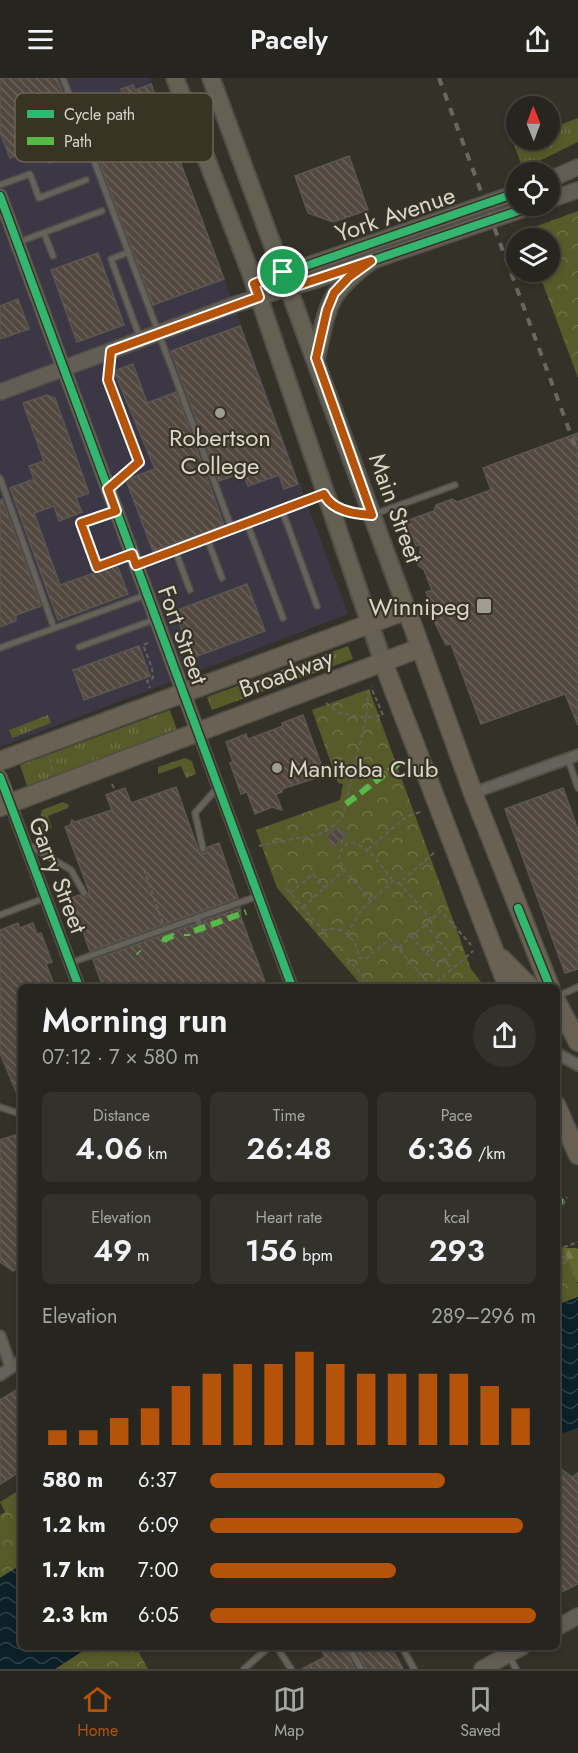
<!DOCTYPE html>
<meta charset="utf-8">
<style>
:root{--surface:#27251f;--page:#33312c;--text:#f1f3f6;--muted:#a4a5a4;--line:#43423d;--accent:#b45309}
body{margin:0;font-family:Jost,sans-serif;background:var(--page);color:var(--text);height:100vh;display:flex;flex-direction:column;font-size:22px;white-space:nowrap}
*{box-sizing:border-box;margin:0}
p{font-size:20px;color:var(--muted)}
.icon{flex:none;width:33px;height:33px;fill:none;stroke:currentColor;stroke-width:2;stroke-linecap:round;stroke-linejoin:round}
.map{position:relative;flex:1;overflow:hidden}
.panel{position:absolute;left:18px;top:906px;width:542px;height:666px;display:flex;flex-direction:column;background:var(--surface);border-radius:9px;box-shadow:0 3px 9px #0003,0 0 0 2px var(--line)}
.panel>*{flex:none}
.needle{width:39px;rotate:359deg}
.fabs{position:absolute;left:506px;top:18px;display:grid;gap:12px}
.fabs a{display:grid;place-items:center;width:54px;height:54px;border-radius:50%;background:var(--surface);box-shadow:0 3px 9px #0003,0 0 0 2px var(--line);font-size:30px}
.pin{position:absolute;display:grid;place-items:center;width:51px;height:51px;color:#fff;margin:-26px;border:3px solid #fff;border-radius:50%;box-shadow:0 2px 6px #0007}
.round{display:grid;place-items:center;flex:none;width:63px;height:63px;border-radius:32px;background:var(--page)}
.overview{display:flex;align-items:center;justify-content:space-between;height:102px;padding:0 24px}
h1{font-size:33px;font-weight:600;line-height:45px}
.stats{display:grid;grid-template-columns:repeat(3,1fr);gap:9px;height:102px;padding:6px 24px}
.stats div{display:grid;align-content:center;border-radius:9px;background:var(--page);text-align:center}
.stats b{font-size:30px;font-weight:600}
.stats small{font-size:16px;font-weight:400}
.stats p{font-size:16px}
.chart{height:168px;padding:12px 24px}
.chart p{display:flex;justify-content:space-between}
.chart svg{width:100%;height:108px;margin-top:6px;stroke:var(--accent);stroke-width:6}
ul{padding:0 24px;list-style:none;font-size:20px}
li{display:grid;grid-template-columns:96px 72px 1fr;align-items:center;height:45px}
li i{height:15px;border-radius:8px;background:var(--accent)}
header{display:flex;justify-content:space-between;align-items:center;height:78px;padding:0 24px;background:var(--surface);font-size:27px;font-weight:600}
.dock{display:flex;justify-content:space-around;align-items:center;height:84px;border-top:2px solid var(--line);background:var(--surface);font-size:16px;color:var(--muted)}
.dock a{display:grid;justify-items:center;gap:3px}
.dock .active{color:var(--accent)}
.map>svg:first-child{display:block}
.commercial{fill:#3b3745}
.grass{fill:url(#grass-tufts)}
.forest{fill:url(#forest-firs)}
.park{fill:url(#park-crowns)}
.water{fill:url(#water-waves)}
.building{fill:url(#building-back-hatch);stroke:#5b5651;stroke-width:1.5}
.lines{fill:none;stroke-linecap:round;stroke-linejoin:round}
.service-casing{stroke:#514e47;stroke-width:8}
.minor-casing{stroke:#514e47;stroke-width:14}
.tertiary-casing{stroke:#514e47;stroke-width:16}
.secondary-casing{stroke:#514e47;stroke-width:18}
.primary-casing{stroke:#514e47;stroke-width:20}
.trunk-casing{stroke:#514e47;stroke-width:21}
.path{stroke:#64615b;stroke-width:2;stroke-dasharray:4.5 3;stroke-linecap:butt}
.service{stroke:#65625c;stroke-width:5}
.minor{stroke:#65625c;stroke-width:10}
.tertiary{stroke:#65625c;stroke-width:14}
.secondary{stroke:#625e55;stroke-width:15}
.primary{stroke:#656054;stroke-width:16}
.trunk{stroke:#686154;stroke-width:18}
.rail{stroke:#6a6762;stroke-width:4;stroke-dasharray:8 8;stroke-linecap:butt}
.path-bridge{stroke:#64615b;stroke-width:2;stroke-dasharray:4.5 3;stroke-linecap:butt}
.quiet{stroke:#58b947;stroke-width:6;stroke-dasharray:12 6;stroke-linecap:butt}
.cycleway-casing{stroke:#393324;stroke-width:11}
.cycleway{stroke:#33b770;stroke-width:8}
.route-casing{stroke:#fff;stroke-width:12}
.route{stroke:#b45309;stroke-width:8}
.poi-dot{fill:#9f9c94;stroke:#393324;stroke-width:2}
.labels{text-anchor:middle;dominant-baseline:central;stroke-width:4.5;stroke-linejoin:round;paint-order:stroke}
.street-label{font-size:24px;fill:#d9d6cd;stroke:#393324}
.poi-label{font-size:24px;fill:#d9d6cd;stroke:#393324}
.key{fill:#393324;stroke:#696457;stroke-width:1.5}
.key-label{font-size:16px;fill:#d9d6cd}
</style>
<header><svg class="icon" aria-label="menu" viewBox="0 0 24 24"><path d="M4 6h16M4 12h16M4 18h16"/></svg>Pacely<svg class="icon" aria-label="share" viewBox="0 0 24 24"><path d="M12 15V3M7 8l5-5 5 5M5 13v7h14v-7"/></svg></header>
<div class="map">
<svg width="578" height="1591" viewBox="0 0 578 1591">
<defs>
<pattern id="grass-tufts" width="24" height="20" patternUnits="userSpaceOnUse" patternTransform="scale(1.5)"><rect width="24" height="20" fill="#575a29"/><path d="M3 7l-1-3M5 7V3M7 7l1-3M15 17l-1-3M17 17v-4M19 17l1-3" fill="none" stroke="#6f7147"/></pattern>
<pattern id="forest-firs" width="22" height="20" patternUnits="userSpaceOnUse" patternTransform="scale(1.5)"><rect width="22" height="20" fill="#63662d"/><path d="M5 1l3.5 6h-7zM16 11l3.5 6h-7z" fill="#797b4a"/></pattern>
<pattern id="park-crowns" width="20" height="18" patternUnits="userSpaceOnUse" patternTransform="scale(1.5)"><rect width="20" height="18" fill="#575a29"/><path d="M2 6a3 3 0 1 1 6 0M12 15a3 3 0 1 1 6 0" fill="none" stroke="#6f7147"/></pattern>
<pattern id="water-waves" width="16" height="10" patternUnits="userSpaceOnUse" patternTransform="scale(1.5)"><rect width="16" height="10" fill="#0c2029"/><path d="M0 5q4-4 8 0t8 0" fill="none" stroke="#2f4047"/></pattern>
<pattern id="building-back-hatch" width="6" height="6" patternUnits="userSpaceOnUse" patternTransform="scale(1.5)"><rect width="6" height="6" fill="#52483f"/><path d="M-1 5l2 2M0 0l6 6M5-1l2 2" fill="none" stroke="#6a625a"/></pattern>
</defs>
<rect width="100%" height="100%" fill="#343129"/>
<polygon class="commercial" points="0,0 150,0 348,536 0,669"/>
<g class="grass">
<polygon points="578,40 578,64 523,91 513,64 549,62 549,51"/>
<polygon points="348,568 353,581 212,632 207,619"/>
<polygon points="170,632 177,652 27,708 20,687"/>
<polygon points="48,637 51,645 12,660 9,652"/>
<polygon points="185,680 192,683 196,696 186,700 181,688 158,696 158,689"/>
<polygon points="63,724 69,727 68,730 48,738 52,750 44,753 40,741 42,732"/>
</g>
<polygon class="forest" points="557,1170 577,1170 578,1172 578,1204 557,1210"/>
<g class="park">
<polygon points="578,133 578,300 543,206 533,194 549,194 549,160 526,160 529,151"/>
<polygon points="369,611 471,891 485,909 363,909 277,810 256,752 340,722 343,706 338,705 312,632"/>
<polygon points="556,1153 578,1206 578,1219 557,1227"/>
<polygon points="21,1411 21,1487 0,1500 0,1437 5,1434 0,1424"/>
<polygon points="89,1569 136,1569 148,1591 55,1591"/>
</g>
<g class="water">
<polygon points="578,1219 578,1350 557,1357 557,1227"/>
<polygon points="21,1487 21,1569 89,1569 55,1591 0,1591 0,1500"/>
</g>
<g class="building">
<polygon points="0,0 57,0 85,72 49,85 43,68 10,80 0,54"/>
<polygon points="151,6 224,201 153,227 80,32 98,26 103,39 128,29 121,11 133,7 135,12"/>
<polygon points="349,78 368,132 333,144 308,135 295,98"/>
<polygon points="98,175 124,247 77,264 51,192"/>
<polygon points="18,221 29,251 0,261 0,228"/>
<polygon points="240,248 298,406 284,411 279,397 248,408 243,394 219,403 171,273"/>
<polygon points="133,286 147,325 176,314 224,447 153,473 126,402 155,391 114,293"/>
<polygon points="47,317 55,320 89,415 76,420 82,434 59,443 54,428 34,435 60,507 117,487 128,516 58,542 10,410 34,401 29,388 44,383 23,325"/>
<polygon points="578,355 578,647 565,616 481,646 451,566 446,567 428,531 431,527 426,514 432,512 424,492 418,487 421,466 416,468 406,443 434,433 436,427 452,421 457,424 491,412 483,390"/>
<polygon points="2,421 41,528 16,537 16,543 0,549 0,422"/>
<polygon points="247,506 265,553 192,580 175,533"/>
<polygon points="139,568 150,598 84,622 73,592"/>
<polygon points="303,637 325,697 282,711 282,714 276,716 282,732 272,729 255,736 247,714 241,716 230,685 233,684 226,664 246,656 248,661 283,648 282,645"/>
<polygon points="176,709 199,774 205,776 208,769 219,765 238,820 90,873 71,820 79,817 86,819 89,813 65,749 70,747 72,742 75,744 112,732 106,717 125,710 131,725"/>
<polygon points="563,710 578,752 578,891 565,895 505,731"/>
<polygon points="336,750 347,756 333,769 327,758"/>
<polygon points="240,830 241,840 267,909 103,909 93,882 194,846 199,856 203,858 207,853 203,843"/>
<polygon points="18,845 20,850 33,845 37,856 41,855 52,884 46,886 55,909 21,909 20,1023 0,975 0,852"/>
<polygon points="21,1055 21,1188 13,1193 0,1184 0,1062"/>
<polygon points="21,1309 21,1393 0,1406 0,1322"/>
<polygon points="556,1387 572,1399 578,1395 578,1506 556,1517"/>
<polygon points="320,1569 344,1569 355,1591 302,1591 325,1579"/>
<polygon points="355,1569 391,1569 403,1591 366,1591"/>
</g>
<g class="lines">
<defs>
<g id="service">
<polyline points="63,0 232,451"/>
<polyline points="0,107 30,96 39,120 86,102"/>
<polyline points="44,155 53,178"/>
<polyline points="19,164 102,133"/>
<polyline points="129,174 111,181 140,260"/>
<polyline points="0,400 54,550"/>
<polyline points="109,409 139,384 108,302 110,276"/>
<polyline points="335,427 352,436 372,437 455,407"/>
<polyline points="282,432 317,528"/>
<polyline points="116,433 81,445 97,489 131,477"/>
<polyline points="247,445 283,540"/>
<polyline points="207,460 222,500"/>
<polyline points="175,472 190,512"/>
<polyline points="138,486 323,416"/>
<polyline points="79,569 156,541"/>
<polyline points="0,570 146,517"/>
<polyline points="568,681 578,710"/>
<polyline points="27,766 71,792 84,815"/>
<polyline points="203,771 195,735 219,708"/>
<polyline points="0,837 45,820"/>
<polyline points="197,840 202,853"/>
<polyline points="70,885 258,818"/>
<polyline points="558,918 578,909"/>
<polyline points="0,1029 21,1036"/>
<polyline points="277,1569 291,1591"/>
<polyline points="349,1569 361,1591"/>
<polyline points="402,1569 414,1591"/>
<polyline points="509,1578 516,1591"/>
<polyline points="244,1591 269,1569"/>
</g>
<g id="minor">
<polyline points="198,654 292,909"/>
<polyline points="473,715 578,677"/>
<polyline points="10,725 79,909"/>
<polyline points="556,975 578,987"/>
<polyline points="0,1258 11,1290"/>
<polyline points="0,1297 21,1283"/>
</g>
<g id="tertiary">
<polyline points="0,118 198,654"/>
<polyline points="0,699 10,725"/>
</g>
<g id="secondary">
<polyline points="549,102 578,89"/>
<polyline points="549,122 578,112"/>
<polyline points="254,206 516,115"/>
<polyline points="0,314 236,226 313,203 533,128"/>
<polyline points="556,1550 578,1538"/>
<polyline points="482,1591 522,1569"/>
</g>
<g id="primary">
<polyline points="175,0 251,196 383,584"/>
<polyline points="211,0 407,532"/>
<path d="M316,280C328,228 326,216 371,183"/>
</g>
<g id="trunk">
<polyline points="383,584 508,909"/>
<polyline points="0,683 407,532 473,715 550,909"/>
<polyline points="0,729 420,570"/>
<polyline points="502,881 530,909"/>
<polyline points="556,923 578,964"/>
<polyline points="556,1027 578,1077"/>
</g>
</defs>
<use href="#service" class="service-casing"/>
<use href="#minor" class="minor-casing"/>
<use href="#tertiary" class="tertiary-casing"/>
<use href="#secondary" class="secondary-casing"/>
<use href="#primary" class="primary-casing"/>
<use href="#trunk" class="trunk-casing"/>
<g class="path">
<polyline points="431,541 437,539"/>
<polyline points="148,565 143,567 152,590 153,600 147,603 150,610"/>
<polyline points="326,625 339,635 366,640 369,609"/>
<polyline points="50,681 52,692"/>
<polyline points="112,706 116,714"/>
<polyline points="259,768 323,755 342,741 366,640 383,637 371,609"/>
<polyline points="368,771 406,739 420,734"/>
<polyline points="399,805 431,841"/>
<polyline points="287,811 326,856"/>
<polyline points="290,815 313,796 325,810"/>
<path d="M371,823L343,790L339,780C348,740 384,790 393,803"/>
<polyline points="303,829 344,792"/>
<polyline points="425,846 450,876 444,882 452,891"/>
<path d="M323,853C341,844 358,862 359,880L366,881L390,861L398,870"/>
<polyline points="347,856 361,832 393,803 398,806 435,774"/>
<polyline points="411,858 438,888 444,882"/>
<polyline points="426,875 439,863"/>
<polyline points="347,880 372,909"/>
<polyline points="431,909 473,873"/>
<polyline points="432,909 398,870 441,833 471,867"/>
<polyline points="556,1140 567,1119"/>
<polyline points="556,1189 565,1185 559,1171 578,1164"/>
<polyline points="556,1211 557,1214"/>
</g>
<use href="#service" class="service"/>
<use href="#minor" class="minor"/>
<use href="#tertiary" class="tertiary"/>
<use href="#secondary" class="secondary"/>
<use href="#primary" class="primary"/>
<use href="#trunk" class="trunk"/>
<polyline class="rail" points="439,0 578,376"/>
<polyline class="path-bridge" points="144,791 166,854"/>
<g class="quiet">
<polyline points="346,726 401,684"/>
<polyline points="194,853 246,834"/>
<polyline points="187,856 187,858"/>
<polyline points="164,864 165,861 173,858 176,860"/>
<polyline points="138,874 139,875"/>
<polyline points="556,1122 563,1124"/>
<polyline points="557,1214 558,1217"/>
</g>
<defs>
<g id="cycleway">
<polyline points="0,118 292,909"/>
<polyline points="371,183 533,128"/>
<polyline points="254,206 516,115"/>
<polyline points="0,699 79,909"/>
<polyline points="518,830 550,909"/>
</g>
</defs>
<use href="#cycleway" class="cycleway-casing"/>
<use href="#cycleway" class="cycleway"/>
</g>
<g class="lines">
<defs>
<path id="route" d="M371,183L349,199L334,215L327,232L316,280L372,437C355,436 332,433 324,416L136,487L132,476L97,489L81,445L116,433L108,411L139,384L108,302L111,273L259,219L254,206L283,194L290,210Z"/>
</defs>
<use href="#route" class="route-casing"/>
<use href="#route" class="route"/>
</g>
<g class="poi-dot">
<circle cx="220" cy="335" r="6"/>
<rect x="476" y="520" width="16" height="16" rx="3"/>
<circle cx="277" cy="690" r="6"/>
</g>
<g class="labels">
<g class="street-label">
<text transform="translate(395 136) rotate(-19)">York Avenue</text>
<text transform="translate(396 430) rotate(70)">Main Street</text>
<text transform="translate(183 557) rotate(70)">Fort Street</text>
<text transform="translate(286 595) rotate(-20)">Broadway</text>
<text transform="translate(58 797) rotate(69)">Garry Street</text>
</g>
<g class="poi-label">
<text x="220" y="359">Robertson<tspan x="220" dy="28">College</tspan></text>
<text x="470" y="528" text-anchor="end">Winnipeg</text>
<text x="289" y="690" text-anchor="start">Manitoba Club</text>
</g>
</g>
<rect x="15" y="15" width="198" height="69" rx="9" class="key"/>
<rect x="27" y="32" width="27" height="8" fill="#33b770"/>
<rect x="27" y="59" width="27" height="8" fill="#58b947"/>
<g class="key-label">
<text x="64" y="42">Cycle path</text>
<text x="64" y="69">Path</text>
</g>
</svg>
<div class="fabs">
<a><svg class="needle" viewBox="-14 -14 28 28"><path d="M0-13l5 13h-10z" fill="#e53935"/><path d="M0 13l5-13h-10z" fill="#a4a5a4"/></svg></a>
<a><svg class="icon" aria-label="locate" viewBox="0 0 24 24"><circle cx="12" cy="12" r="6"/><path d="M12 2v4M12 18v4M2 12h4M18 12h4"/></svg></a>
<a><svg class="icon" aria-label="layers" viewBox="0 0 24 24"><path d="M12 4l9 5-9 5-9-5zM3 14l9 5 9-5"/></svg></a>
</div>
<div class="pin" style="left:283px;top:194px;background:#1e9e55"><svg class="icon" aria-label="arrive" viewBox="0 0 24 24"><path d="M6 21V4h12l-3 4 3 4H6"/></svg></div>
<section class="panel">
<div class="overview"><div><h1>Morning run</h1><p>07:12 · 7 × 580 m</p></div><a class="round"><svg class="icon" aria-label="share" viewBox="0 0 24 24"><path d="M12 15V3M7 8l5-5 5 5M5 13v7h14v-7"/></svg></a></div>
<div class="stats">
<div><p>Distance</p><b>4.06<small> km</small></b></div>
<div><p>Time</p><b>26:48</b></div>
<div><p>Pace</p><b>6:36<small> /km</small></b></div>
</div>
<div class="stats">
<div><p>Elevation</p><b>49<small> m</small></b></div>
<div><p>Heart rate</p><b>156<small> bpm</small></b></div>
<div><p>kcal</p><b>293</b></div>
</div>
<div class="chart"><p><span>Elevation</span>289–296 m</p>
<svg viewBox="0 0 160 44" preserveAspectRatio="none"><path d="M5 44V38M15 44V38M25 44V33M35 44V29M45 44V20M55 44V15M65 44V11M75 44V11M85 44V6M95 44V11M105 44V15M115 44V15M125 44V15M135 44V15M145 44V20M155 44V29"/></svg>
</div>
<ul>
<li><b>580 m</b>6:37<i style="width:72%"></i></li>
<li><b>1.2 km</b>6:09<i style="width:96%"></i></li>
<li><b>1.7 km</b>7:00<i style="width:57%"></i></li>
<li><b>2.3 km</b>6:05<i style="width:100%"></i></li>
</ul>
</section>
</div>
<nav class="dock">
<a class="active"><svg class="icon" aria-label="home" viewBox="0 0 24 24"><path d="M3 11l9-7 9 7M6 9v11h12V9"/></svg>Home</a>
<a><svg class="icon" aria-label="map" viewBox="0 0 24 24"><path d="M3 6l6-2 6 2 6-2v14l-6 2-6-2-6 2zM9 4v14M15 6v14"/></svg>Map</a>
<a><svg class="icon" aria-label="saved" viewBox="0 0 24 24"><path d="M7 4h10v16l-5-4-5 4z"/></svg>Saved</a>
</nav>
